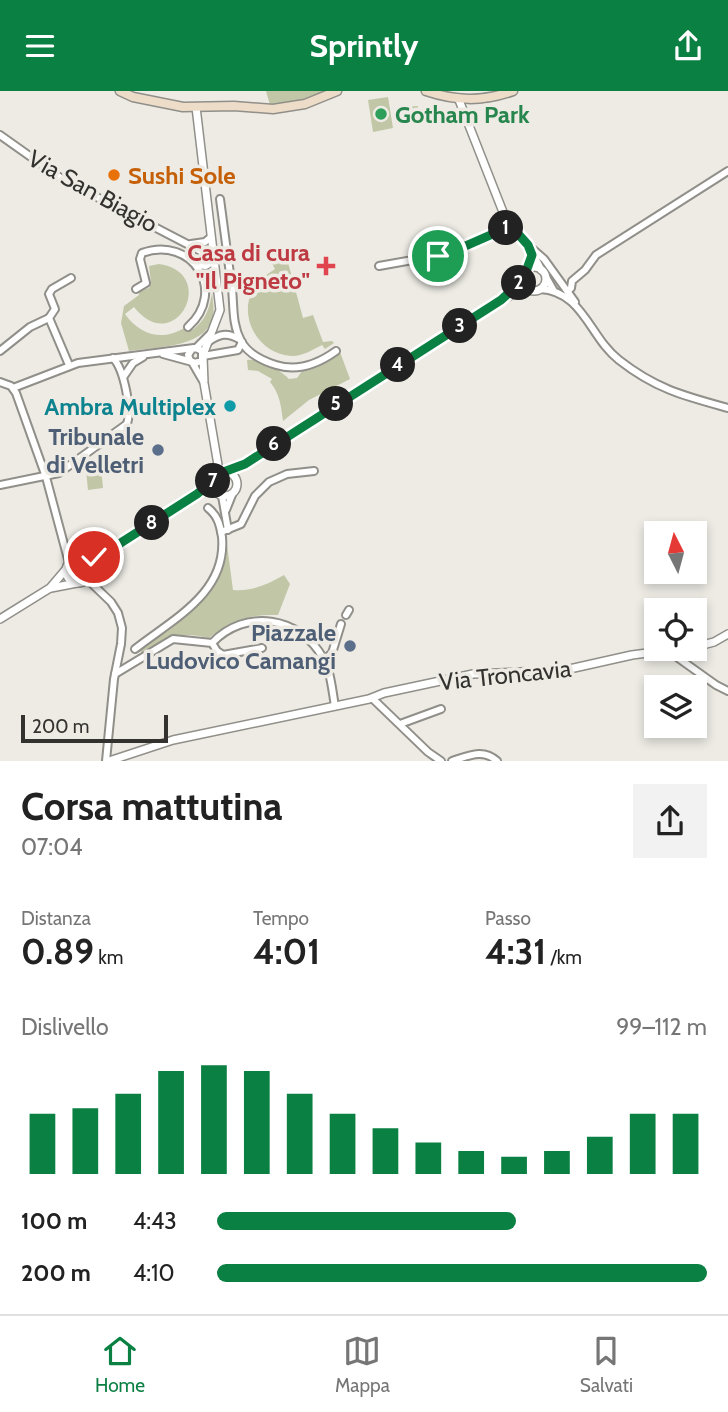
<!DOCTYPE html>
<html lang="it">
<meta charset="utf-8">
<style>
:root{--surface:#fff;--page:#f2f2f2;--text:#222;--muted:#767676;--line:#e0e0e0;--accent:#0b8043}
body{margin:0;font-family:Cabin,sans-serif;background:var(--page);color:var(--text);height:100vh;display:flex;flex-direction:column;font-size:26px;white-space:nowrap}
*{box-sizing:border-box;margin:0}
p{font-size:23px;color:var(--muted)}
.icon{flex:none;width:38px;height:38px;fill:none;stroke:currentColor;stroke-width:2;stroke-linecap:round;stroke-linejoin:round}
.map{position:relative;height:670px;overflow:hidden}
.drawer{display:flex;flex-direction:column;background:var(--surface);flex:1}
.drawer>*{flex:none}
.needle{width:46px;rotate:354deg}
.buttons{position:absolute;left:644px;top:430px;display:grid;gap:14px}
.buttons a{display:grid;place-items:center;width:63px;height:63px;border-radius:0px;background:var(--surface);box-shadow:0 4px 10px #0003;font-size:35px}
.scale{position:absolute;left:21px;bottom:18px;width:147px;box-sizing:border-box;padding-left:7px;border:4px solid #33322f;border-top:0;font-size:19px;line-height:24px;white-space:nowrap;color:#33322f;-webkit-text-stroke:5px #edebe4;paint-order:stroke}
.pin{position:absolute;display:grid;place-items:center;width:60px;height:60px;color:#fff;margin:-30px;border:4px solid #fff;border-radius:50%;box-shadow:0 2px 7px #0007}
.km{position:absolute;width:35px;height:35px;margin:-18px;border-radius:50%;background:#222;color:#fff;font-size:19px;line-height:35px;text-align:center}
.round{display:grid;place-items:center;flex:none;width:74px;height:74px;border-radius:0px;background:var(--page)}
.headline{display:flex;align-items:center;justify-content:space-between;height:119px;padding:0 21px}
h1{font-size:38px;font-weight:700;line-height:52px}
.metrics{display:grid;grid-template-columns:repeat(3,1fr);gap:10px;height:119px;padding:7px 21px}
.metrics div{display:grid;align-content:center}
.metrics b{font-size:35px;font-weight:700}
.metrics small{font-size:19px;font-weight:400}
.metrics p{font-size:19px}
.chart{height:196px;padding:14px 21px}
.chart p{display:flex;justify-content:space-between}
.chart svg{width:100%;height:126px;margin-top:7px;stroke:var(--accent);stroke-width:6}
ul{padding:0 21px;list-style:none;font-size:23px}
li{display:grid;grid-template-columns:112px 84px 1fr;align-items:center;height:52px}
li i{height:18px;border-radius:9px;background:var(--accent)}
header{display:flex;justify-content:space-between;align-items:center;height:91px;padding:0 21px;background:var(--accent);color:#fff;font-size:32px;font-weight:700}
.dock{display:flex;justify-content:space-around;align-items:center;height:98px;border-top:2px solid var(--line);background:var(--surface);font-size:19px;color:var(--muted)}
.dock a{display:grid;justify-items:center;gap:4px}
.dock .current{color:var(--accent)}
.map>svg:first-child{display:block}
.green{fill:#c1c7a6}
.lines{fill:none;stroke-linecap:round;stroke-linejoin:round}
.minor-casing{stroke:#918f89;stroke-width:10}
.tertiary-casing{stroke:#918f89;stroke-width:10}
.secondary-casing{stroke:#918f89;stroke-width:11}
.minor{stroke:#fff;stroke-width:6}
.tertiary{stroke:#fff;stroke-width:7}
.secondary{stroke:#ecdcc8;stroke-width:8}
.route-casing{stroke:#fff;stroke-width:14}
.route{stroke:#0b8043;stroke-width:9}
.leisure-dot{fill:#2e9e5b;stroke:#edebe4;stroke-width:2.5}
.food-dot{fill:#e8710a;stroke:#edebe4;stroke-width:2.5}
.health-dot{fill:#e0444e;stroke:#edebe4;stroke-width:2.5}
.culture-dot{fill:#0f9aa8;stroke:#edebe4;stroke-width:2.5}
.service-dot{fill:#5c6f8a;stroke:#edebe4;stroke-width:2.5}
.labels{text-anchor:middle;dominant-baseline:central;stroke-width:7;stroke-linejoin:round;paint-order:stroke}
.leisure-label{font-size:24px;font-weight:bold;fill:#27864d;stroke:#edebe4;text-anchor:start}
.food-label{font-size:24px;font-weight:bold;fill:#c56008;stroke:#edebe4;text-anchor:start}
.street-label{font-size:24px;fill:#33322f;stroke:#edebe4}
.health-label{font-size:24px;font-weight:bold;fill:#be3a42;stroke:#edebe4;text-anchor:end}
.culture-label{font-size:24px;font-weight:bold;fill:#0d838f;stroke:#edebe4;text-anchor:end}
.service-label{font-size:24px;font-weight:bold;fill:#4e5e75;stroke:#edebe4;text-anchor:end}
</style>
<header><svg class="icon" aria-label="menu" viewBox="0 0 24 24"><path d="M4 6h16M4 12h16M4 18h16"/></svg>Sprintly<svg class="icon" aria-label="share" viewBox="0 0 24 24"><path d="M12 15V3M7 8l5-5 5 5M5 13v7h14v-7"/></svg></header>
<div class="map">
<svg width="728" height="670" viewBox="0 0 728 670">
<rect width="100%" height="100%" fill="#edebe4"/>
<g class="green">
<polygon points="266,0 331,0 310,8 270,14"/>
<polygon points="388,6 393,37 373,41 368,9"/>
<polygon points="418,15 418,27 398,27 398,16"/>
<path d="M286,164L303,227L313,224L323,251L332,250L334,252L325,258L322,254C312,259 303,265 292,265C253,263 233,215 261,188C265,184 271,181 275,178L269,167Z"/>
<path d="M159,173C220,182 175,268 134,216L125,223C140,245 165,251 187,235L191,240C206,229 209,219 212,202C213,211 215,221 212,229C203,257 154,256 129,260L121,232L124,215L139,204V200L149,197L151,192L149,175Z"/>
<path d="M340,261L350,288L309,309L283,330C281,315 280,303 270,291L272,288L258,280L248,279L247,269C260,267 280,279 289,288L297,287L302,280L318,276Z"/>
<polygon points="100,367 103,397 88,399 85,369"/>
<path d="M223,446H226L233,499C252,501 268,493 284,484L290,493L278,524C250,523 231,529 209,547C177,539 168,547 142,564L140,559L144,554C181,526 231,501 223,446Z"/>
</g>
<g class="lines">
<defs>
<g id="minor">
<polyline points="0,44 62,88 214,167"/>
<path d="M220,108C224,138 228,168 232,198C234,217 232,233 241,250C248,263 263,270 276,274C298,281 318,273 336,260"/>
<polyline points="191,153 205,151 211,146"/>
<polyline points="529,155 544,168 575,211"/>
<polyline points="196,174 206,175 214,170"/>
<polyline points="379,175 446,163 511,135"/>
<polyline points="546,186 554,200"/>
<path d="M136,198L146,192L140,168L142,162C192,144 228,200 188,236"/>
<path d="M540,198C583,200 590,247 619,269C656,298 684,305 728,317"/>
<polyline points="568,200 571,197 572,190 585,179 596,164 728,80"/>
<path d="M208,251C219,243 227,241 239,248"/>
<polyline points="196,257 211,242"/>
<polyline points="0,260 30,236 49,227"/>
<polyline points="163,263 196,272 202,269 202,260 196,257 192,258 188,264 190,269"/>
<polyline points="203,265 238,259 242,251"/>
<polyline points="192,271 203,290"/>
<polyline points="69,274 49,227 55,218 49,203 52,198 71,187"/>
<polyline points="124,285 133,272 143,266"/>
<polyline points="0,291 11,295 16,302 46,386 69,472"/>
<polyline points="13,297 78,272 194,257"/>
<path d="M0,394L59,382L127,333C132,319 124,278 113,267"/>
<polyline points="222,405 228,439"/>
<polyline points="226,419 232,404"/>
<polyline points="221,441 241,433 255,405 269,391 287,383 314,380"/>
<polyline points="87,488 111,511 118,522 122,537 121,553 114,588 106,670"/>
<polyline points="346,524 349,519"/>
<path d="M212,552C245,517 300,525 323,567C331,581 332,599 335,615"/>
<path d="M135,558C173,528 227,502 222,446C220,434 218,425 208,417"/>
<polyline points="667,559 716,594 728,600"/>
<polyline points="324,569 332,562 341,533"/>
<polyline points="115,583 173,548 212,552 217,560 223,564 262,557"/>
<polyline points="372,607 428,661 441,670"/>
<polyline points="400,633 441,618"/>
<path d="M452,670C468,665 483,657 497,670"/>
</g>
<g id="tertiary">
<polyline points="459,9 503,121 514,140 528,154 541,179"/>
<polyline points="196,16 220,219 203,264"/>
<circle cx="534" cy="188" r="12"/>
<polyline points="203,266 204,292 218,374 215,386"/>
<circle cx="225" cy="393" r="12"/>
<polyline points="227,381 245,373 501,209 526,197"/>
<circle cx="78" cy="480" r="12"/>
<polyline points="89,476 105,462 213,390"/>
<polyline points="51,497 77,492"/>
<polyline points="0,528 50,497 67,477"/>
<polyline points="695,556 714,551 728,543"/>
<polyline points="109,670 173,649 369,608 384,602 473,583 565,579 632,564 677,558"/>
</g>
<g id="secondary">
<polyline points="120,0 133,6 183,16 234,15 273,18 305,13 337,0"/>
<path d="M426,0C456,10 482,11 513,0"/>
</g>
</defs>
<use href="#minor" class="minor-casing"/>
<use href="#tertiary" class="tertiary-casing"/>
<use href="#secondary" class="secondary-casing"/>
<use href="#minor" class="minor"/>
<use href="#tertiary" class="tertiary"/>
<use href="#secondary" class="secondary"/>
</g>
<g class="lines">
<defs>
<polyline id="route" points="94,466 105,462 197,403 213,390 218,383 245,373 501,209 523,189 532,164 528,154 511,135 454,160 438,165"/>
</defs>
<use href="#route" class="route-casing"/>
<use href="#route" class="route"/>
</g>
<circle class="leisure-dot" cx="381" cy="23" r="7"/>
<circle class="food-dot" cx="114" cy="84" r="7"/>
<path class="health-dot" d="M322.5 164.5h7v7h7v7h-7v7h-7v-7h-7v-7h7z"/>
<circle class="culture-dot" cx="230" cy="315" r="7"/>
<g class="service-dot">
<circle cx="158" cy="359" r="7"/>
<circle cx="350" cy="555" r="7"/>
</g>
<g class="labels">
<g class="leisure-label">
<text x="395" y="23">Gotham Park</text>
</g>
<g class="food-label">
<text x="128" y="84">Sushi Sole</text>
</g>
<g class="street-label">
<text transform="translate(93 100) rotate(29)">Via San Biagio</text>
<text transform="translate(505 584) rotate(-6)">Via Troncavia</text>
</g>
<g class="health-label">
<text x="310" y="161">Casa di cura<tspan x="310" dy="28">"Il Pigneto"</tspan></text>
</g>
<g class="culture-label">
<text x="216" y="315">Ambra Multiplex</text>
</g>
<g class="service-label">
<text x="144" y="345">Tribunale<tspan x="144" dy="28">di Velletri</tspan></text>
<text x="336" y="541">Piazzale<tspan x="336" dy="28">Ludovico Camangi</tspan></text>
</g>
</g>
</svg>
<div class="buttons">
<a><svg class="needle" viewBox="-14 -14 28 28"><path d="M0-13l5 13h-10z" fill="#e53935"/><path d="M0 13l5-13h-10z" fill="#767676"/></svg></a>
<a><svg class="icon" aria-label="locate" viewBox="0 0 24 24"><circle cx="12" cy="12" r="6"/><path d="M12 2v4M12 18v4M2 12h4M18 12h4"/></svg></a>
<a><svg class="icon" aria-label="layers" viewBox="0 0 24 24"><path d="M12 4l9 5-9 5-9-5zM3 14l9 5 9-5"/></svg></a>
</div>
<div class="scale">200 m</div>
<div class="pin" style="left:438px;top:165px;background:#1e9e55"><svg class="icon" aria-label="arrive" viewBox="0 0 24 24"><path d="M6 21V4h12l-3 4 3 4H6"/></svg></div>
<div class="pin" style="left:94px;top:466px;background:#d93025"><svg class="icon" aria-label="check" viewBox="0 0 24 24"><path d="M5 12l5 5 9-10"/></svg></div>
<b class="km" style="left:506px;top:137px">1</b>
<b class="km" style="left:519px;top:192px">2</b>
<b class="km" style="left:460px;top:235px">3</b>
<b class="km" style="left:398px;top:274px">4</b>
<b class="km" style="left:336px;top:313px">5</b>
<b class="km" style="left:274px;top:353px">6</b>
<b class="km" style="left:213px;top:390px">7</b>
<b class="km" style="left:152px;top:432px">8</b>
</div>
<section class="drawer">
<div class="headline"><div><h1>Corsa mattutina</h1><p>07:04</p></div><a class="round"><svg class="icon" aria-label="share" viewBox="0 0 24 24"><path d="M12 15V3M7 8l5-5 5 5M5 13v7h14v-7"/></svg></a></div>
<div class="metrics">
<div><p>Distanza</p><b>0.89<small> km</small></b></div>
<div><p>Tempo</p><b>4:01</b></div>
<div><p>Passo</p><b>4:31<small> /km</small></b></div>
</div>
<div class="chart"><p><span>Dislivello</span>99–112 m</p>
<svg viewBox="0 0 160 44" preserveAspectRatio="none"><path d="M5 44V23M15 44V21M25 44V16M35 44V8M45 44V6M55 44V8M65 44V16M75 44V23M85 44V28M95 44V33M105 44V36M115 44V38M125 44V36M135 44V31M145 44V23M155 44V23"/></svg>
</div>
<ul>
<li><b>100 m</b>4:43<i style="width:61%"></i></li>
<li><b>200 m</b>4:10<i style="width:100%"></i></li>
</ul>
</section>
<nav class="dock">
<a class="current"><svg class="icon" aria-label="home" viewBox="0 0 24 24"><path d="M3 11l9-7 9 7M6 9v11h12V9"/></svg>Home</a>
<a><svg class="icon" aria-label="map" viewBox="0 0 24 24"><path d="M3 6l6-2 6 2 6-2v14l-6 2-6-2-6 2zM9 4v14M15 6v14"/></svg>Mappa</a>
<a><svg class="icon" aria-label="saved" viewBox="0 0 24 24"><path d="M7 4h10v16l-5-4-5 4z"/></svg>Salvati</a>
</nav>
